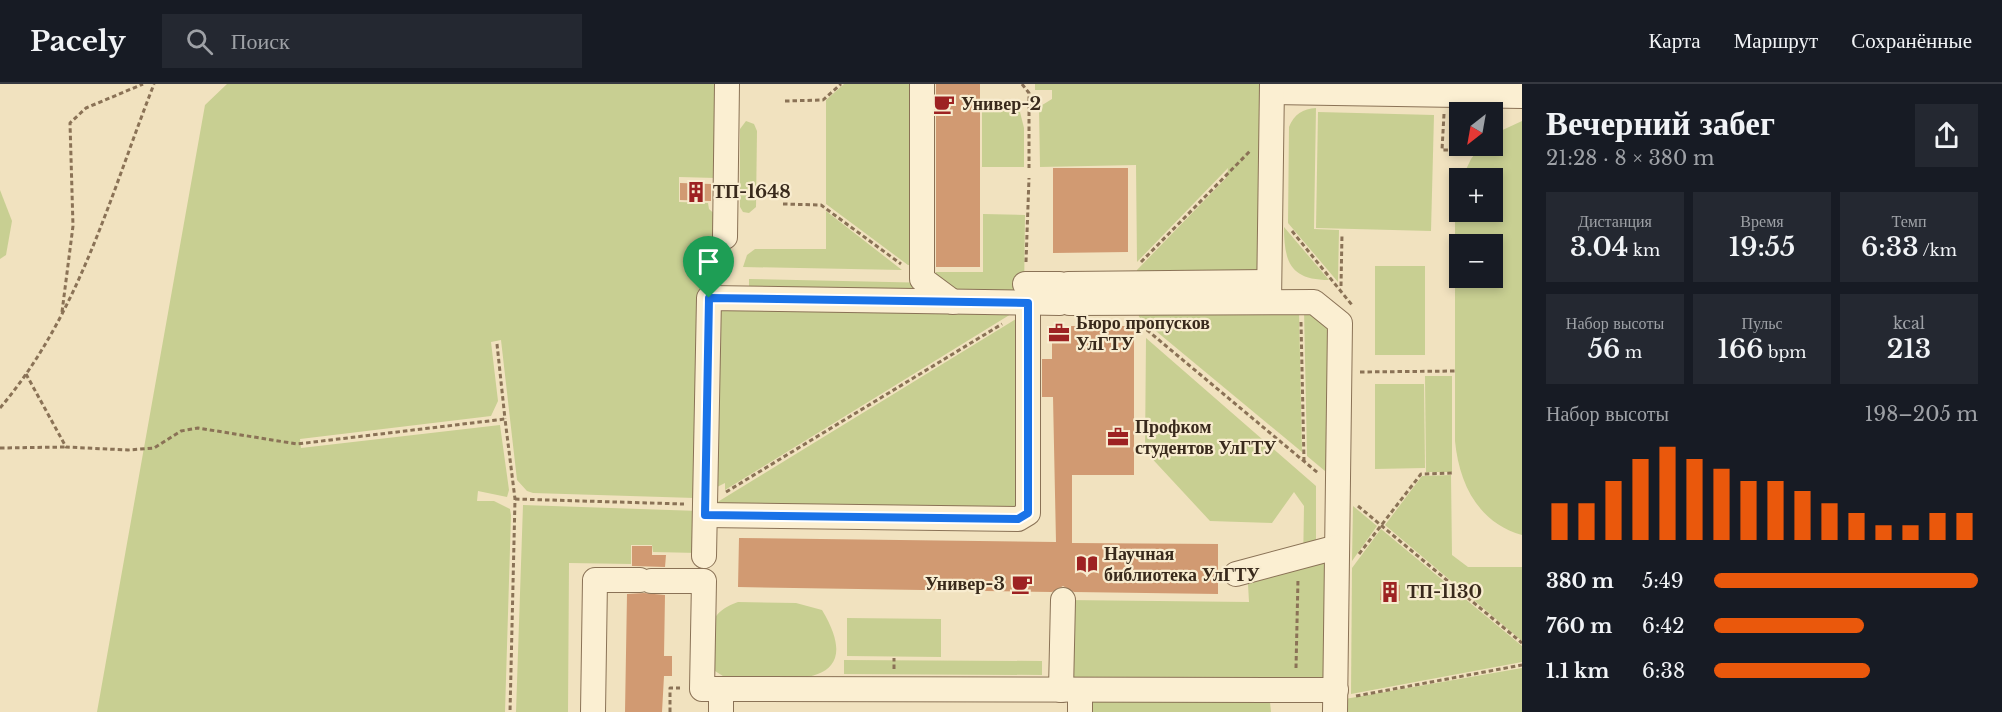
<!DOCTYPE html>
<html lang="ru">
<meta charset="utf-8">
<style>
:root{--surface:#171b24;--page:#242831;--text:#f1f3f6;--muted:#9ea1a6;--line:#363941;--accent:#ea580c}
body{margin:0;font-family:"Libre Baskerville",serif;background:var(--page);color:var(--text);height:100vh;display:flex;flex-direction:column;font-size:22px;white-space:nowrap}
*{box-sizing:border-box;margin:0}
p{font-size:20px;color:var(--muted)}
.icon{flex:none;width:33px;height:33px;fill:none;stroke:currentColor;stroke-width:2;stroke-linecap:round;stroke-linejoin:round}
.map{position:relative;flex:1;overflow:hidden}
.drawer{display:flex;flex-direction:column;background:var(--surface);width:480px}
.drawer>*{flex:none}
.needle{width:39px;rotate:211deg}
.fabs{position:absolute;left:1449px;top:18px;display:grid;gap:12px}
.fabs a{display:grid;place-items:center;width:54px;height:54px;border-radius:0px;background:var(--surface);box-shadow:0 3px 9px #0003;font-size:30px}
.pin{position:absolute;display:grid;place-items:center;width:51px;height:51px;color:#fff;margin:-62px -26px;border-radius:50% 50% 50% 0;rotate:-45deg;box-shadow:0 0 6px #0007}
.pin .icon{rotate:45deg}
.round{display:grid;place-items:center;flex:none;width:63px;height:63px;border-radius:0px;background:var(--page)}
.overview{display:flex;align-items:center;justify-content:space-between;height:102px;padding:0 24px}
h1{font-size:33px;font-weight:600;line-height:45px}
.stats{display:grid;grid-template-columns:repeat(3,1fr);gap:9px;height:102px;padding:6px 24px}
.stats div{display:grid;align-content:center;border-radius:0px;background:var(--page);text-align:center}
.stats b{font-size:26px;font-weight:600}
.stats small{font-size:16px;font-weight:400}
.stats p{font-size:16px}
.chart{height:168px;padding:12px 24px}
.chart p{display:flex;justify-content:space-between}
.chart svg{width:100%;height:108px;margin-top:6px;stroke:var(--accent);stroke-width:6}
ul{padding:0 24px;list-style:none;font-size:20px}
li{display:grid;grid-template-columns:96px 72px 1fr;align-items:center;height:45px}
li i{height:15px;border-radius:8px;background:var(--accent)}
header{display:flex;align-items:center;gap:36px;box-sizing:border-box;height:84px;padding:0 30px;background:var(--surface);border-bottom:2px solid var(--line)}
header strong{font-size:28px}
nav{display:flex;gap:33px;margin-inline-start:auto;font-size:21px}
.search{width:420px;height:54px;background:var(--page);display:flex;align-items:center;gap:15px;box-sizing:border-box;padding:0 21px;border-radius:0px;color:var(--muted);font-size:22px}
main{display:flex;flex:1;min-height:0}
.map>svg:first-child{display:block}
.green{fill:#c8cf92;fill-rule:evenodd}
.building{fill:#d19a72}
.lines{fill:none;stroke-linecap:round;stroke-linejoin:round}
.minor-casing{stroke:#8a7256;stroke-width:26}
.path{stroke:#8a7256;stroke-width:3;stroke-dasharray:4.5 3;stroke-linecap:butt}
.minor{stroke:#fbefd2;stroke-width:24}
.route-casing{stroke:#fff;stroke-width:12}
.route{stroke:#1a73e8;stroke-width:8}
.labels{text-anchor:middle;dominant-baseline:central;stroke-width:4.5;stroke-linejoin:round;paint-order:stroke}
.poi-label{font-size:18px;font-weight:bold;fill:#392a1c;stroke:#f8eccf;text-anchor:start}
</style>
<header>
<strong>Pacely</strong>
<div class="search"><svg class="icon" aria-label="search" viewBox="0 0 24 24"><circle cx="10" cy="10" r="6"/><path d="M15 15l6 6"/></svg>Поиск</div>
<nav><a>Карта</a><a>Маршрут</a><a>Сохранённые</a></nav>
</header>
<main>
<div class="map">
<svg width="1522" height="628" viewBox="0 0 1522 628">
<rect width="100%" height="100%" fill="#f1e2bf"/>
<g class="green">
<polygon points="227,0 722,0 716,94 679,93 679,118 708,119 709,125 719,134 720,170 702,198 700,409 695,414 533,409 527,407 517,396 501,256 491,258 498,317 491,332 300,355 301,364 500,341 509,406 507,413 478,407 477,417 494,417 510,425 511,431 505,628 97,628 205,21"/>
<polygon points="844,0 914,0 917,181 908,181 826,120 826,16"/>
<polygon points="1035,0 1262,0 1259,192 1137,192 1137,186 1227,93 1228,84 1137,178 1136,81 1040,83 1039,23 1052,15 1052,6 1035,6"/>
<polygon points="982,21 1008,22 1020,28 1024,44 1024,83 982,83"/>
<path d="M1316,24L1314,145L1339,146L1338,198L1288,139L1289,43C1294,30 1303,25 1316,24Z"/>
<polygon points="1318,28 1434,31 1431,147 1316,144"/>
<polygon points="746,37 754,40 757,47 756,123 749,129 743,128 740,123 740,45"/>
<path d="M1522,37V451C1478,439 1459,399 1455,357V122L1459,103L1460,128H1492V94H1462L1471,75L1481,62H1492L1494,50ZM1492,160V194H1460V160Z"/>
<polygon points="0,106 12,137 6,171 0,175"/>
<polygon points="826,127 902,186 743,183 747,171 755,165 826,165"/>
<polygon points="983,130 1025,131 1024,213 749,208 749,195 935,199 936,188 983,188"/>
<path d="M1284,143L1329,196C1291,196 1284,179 1284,143Z"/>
<rect x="1375" y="182" width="50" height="89"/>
<polygon points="720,223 1021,224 725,406 725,399 717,403"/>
<polygon points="1138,225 1299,226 1302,368 1139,233"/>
<polygon points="1304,225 1329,236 1331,392 1307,372"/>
<polygon points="1024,230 1023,419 1015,427 711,422"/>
<polygon points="1146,254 1316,402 1316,479 1331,476 1328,599 1064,599 1066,516 1249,518 1248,500 1303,484 1304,422 1294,408 1272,439 1210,437 1145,367"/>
<polygon points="1425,292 1452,292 1452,388 1426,388"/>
<polygon points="1375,300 1424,300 1425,384 1375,385"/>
<polygon points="1451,391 1452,471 1468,483 1522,483 1522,557 1385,441 1422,392"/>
<polygon points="523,421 699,427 698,469 653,468 652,461 631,461 631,480 569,479 568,628 516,628"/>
<polygon points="1353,422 1377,442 1352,477"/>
<polygon points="1381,445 1522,562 1522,578 1351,610 1352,484"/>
<path d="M738,518L796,519L822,526C873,611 775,595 726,594L715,587C705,557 704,529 738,518Z"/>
<polygon points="847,534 941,535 941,573 847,572"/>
<polygon points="844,576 1042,577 1042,591 844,590"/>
<polygon points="1522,584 1522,628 1345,628 1345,615"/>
<polygon points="1076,618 1270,618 1271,628 1076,628"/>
</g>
<g class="building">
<rect x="936" y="0" width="44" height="183"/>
<polygon points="1053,84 1128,84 1128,168 1053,169"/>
<polygon points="680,99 711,100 711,117 680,116"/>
<polygon points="1052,242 1134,242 1134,391 1072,391 1072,459 1218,460 1218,510 1074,508 1063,502 1052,508 738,503 739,454 1056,458 1053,313 1042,313 1042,275 1052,275"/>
<polygon points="632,462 652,462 652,471 666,471 665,483 632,482"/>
<polygon points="1381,500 1400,501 1400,517 1380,516"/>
<polygon points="644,509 665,511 664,572 672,572 672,592 664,592 662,628 625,628 627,510"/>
</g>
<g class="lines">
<defs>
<g id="minor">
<polyline points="922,0 922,195 953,218"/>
<polyline points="1272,8 1522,12"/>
<polyline points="725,153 727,0"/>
<polyline points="1025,200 1060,200"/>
<polyline points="1068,200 1269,198"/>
<polyline points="1269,218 1272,0"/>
<polyline points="1069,219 1314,218 1340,239 1335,628"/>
<polyline points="705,431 1018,435 1028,429 1028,219"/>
<polyline points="704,472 709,214 1060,219"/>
<polyline points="1236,490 1337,463"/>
<polyline points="651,497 704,497 702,605 721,605 721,628"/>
<polyline points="721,605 1336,606"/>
<polyline points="1061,606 1063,516"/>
<polyline points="593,628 595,496 640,496"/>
<polyline points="1080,628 1080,606"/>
</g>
</defs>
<use href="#minor" class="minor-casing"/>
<g class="path">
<polyline points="1022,0 1029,9 1029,84"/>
<polyline points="785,17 823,16 841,0"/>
<polyline points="1444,30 1442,66 1475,66"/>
<polyline points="783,120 821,121 901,180"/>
<polyline points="1292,147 1352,221"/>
<polyline points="1026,178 1029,94"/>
<polyline points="1141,178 1250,67"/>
<polyline points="706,194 713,185 714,170"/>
<polyline points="1341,202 1342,150"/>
<polyline points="62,228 73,142 70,39 86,24 143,0"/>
<polyline points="1301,238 1304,377"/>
<polyline points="1141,241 1318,389"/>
<polyline points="497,260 505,335"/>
<polyline points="1360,288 1456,287"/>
<polyline points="26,290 66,363 128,366 154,364 181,347 198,344 297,360 505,335 515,415 510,628"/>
<path d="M0,324C79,231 110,112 154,0"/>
<polyline points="0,364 66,363"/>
<polyline points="726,408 1002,240"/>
<polyline points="515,415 684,420"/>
<polyline points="1358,422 1522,559"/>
<polyline points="1359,470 1421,390 1453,389"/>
<polyline points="1296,584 1298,495"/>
<polyline points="894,585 894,574"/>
<polyline points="1356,612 1522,581"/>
<polyline points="670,628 670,604 680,604"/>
</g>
<use href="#minor" class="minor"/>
</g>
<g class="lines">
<defs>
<polygon id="route" points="709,214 1028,219 1028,429 1018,435 705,431"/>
</defs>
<use href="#route" class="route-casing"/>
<use href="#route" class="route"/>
</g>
<defs>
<symbol id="cafe-bare" viewBox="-9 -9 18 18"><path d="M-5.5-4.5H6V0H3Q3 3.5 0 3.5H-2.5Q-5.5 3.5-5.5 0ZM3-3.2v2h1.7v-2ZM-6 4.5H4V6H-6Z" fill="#9d2222" stroke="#f8eccf" stroke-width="2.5" paint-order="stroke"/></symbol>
<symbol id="building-bare" viewBox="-9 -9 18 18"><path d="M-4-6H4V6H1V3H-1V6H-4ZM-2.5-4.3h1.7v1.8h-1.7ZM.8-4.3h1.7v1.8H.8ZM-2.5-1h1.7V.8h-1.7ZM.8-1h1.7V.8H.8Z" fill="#9d2222" stroke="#f8eccf" stroke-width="2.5" paint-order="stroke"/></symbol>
<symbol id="office-bare" viewBox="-9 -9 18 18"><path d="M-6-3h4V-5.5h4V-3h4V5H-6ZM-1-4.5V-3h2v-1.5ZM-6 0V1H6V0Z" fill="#9d2222" stroke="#f8eccf" stroke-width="2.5" paint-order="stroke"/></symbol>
<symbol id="library-bare" viewBox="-9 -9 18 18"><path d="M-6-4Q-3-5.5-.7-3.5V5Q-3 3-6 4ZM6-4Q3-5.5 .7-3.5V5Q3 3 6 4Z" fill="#9d2222" stroke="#f8eccf" stroke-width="2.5" paint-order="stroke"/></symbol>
</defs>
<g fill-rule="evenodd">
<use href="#cafe-bare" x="929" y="5" width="30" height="30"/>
<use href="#building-bare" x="681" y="93" width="30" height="30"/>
<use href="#office-bare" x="1044" y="234" width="30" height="30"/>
<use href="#office-bare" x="1103" y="338" width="30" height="30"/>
<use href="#library-bare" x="1072" y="465" width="30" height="30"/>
<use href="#cafe-bare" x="1007" y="485" width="30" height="30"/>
<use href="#building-bare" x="1375" y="493" width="30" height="30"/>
</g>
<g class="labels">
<g class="poi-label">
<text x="961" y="20">Универ-2</text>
<text x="713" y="108">ТП-1648</text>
<text x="1076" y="239">Бюро пропусков<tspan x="1076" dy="21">УлГТУ</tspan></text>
<text x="1135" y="343">Профком<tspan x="1135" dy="21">студентов УлГТУ</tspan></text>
<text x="1104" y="470">Научная<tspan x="1104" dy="21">библиотека УлГТУ</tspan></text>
<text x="1005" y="500" text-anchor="end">Универ-3</text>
<text x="1407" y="508">ТП-1130</text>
</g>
</g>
</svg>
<div class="fabs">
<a><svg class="needle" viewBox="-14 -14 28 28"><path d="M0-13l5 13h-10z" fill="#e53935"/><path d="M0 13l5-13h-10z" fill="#9ea1a6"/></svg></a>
<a>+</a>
<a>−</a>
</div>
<div class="pin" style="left:709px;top:214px;background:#1e9e55"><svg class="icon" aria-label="arrive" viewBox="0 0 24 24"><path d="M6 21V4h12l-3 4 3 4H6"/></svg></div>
</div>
<section class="drawer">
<div class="overview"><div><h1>Вечерний забег</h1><p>21:28 · 8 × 380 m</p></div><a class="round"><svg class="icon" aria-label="share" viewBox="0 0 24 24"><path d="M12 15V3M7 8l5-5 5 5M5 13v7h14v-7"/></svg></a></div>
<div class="stats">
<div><p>Дистанция</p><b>3.04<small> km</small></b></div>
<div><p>Время</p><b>19:55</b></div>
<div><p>Темп</p><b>6:33<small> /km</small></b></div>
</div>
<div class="stats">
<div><p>Набор высоты</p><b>56<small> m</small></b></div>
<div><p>Пульс</p><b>166<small> bpm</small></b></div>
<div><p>kcal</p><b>213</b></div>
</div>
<div class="chart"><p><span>Набор высоты</span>198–205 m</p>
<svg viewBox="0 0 160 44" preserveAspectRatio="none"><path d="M5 44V29M15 44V29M25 44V20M35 44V11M45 44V6M55 44V11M65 44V15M75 44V20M85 44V20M95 44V24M105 44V29M115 44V33M125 44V38M135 44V38M145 44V33M155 44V33"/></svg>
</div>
<ul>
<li><b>380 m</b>5:49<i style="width:100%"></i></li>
<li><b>760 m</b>6:42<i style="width:57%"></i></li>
<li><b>1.1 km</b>6:38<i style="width:59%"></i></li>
</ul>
</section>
</main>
